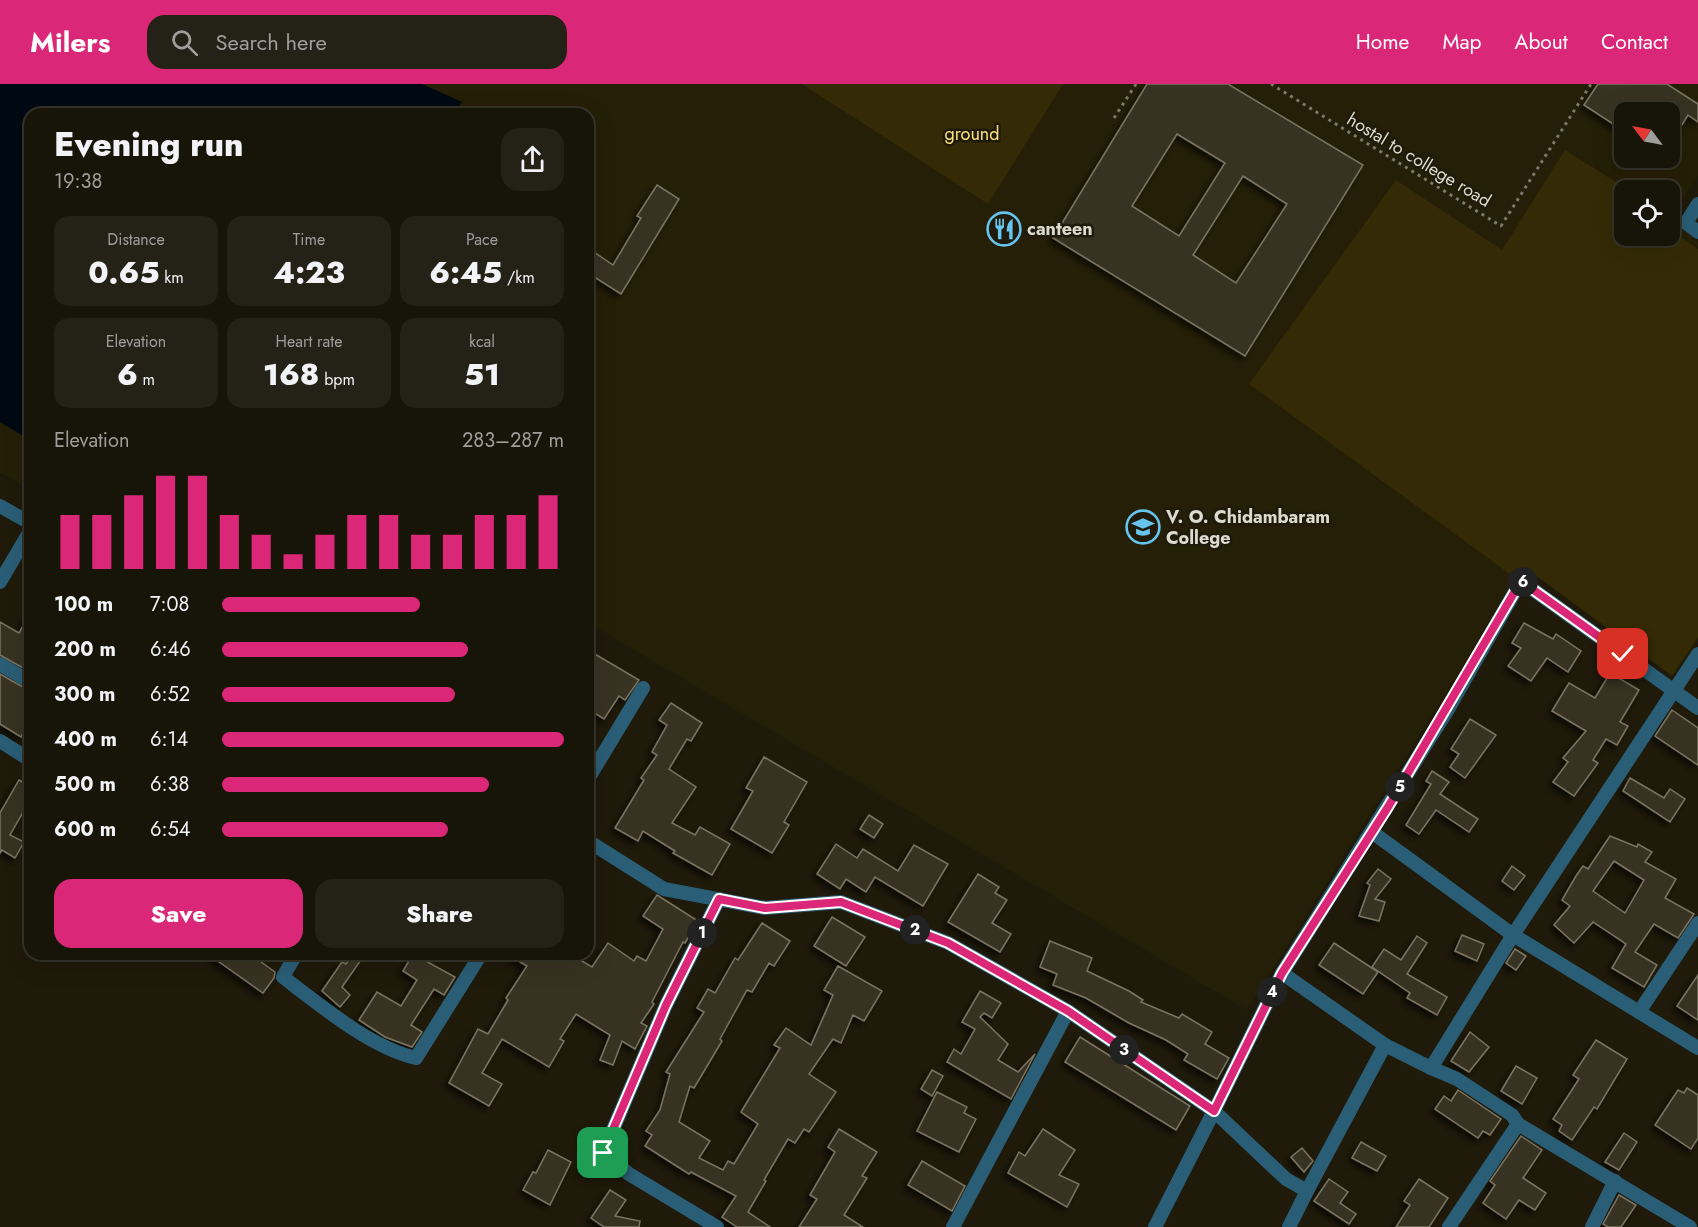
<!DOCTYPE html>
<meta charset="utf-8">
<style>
:root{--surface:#171408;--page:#242116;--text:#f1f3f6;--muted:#9e9e9c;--line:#363329;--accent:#db2777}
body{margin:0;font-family:Jost,sans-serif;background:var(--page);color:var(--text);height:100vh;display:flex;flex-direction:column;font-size:22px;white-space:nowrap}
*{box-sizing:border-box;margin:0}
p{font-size:20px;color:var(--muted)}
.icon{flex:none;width:33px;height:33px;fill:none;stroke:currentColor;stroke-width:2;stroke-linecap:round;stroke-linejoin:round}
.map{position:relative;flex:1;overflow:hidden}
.details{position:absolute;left:24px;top:24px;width:570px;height:852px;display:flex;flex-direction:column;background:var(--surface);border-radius:18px;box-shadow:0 6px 24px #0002,0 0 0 2px var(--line)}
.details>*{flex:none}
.needle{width:39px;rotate:302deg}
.fabs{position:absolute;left:1614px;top:18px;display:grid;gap:12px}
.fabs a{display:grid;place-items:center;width:66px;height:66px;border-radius:12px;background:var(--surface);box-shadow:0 6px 24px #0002,0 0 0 2px var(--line);font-size:30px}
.pin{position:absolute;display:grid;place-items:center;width:51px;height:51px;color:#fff;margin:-26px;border-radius:12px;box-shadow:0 3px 9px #0006}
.km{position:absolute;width:30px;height:30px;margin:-15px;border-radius:50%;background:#222;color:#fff;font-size:16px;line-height:30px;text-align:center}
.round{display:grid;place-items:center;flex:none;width:63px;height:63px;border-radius:18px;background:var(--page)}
.headline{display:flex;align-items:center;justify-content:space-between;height:102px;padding:0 30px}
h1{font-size:33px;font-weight:800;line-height:45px}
.metrics{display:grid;grid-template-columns:repeat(3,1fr);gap:9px;height:102px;padding:6px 30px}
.metrics div{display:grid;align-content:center;border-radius:15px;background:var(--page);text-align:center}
.metrics b{font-size:30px;font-weight:800}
.metrics small{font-size:16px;font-weight:400}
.metrics p{font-size:16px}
.chart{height:168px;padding:12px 30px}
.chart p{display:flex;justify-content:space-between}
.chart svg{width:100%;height:108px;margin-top:6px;stroke:var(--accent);stroke-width:6}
.action{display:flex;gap:12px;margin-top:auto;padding:12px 30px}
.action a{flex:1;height:69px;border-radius:18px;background:var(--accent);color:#fff;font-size:24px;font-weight:800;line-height:69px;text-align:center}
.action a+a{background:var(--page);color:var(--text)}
ul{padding:0 30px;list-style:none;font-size:20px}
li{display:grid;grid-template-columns:96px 72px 1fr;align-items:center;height:45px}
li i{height:15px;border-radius:8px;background:var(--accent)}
header{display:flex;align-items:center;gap:36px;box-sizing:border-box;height:84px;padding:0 30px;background:var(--accent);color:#fff}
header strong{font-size:28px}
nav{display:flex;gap:33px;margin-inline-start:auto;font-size:21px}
.search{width:420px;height:54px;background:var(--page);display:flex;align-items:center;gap:15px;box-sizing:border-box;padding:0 21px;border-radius:18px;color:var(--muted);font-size:22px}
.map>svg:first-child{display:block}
.built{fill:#261f07;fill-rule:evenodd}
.green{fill:#342a05}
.water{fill:#000913}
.building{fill:#383322;stroke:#7a7461;stroke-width:1.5;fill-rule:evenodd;filter:url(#shadow)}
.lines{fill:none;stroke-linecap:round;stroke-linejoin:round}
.path{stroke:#7c786a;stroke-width:3;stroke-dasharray:3 4.5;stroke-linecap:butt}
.street{stroke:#2a5e76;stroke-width:14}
.route-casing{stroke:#fff;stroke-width:12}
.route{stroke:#db2777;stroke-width:8}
.labels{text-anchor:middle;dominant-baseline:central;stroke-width:5;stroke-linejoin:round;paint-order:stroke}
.park-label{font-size:18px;fill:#fbe181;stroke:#1f1a0a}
.street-label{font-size:18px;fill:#dddacf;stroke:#1f1a0a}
.poi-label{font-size:18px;font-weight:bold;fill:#dddacf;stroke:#1f1a0a;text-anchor:start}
</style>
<header>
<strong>Milers</strong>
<div class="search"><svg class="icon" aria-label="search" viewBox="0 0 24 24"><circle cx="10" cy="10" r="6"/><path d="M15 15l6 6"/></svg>Search here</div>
<nav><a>Home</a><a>Map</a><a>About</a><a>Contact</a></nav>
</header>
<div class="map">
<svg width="1698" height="1143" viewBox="0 0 1698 1143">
<defs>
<filter id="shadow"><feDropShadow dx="-4" dy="4" stdDeviation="3" flood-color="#0009"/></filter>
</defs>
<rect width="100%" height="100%" fill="#1f1a0a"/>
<path class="built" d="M0,0H1698V91L1670,136L1698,157V557L1685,576L1527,480L1247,926L588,539V30H30V405L0,389ZM1624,28H1670V74H1624ZM1624,106H1670V152H1624Z"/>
<g class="green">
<polygon points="802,0 1063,0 988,120"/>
<polygon points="1565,66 1629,106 1624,106 1624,152 1670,152 1670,132 1677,138 1674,148 1698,165 1698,553 1672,592 1527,485 1510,490 1249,300 1396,96 1502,166"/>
</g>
<polygon class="water" points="0,0 422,0 462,18 454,30 30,30 30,356 0,338"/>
<g class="building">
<path d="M1147,0H1228L1363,81L1245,272L1053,154ZM1177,50L1225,79L1179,152L1132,122ZM1243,92L1287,120L1236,199L1193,171Z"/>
<polygon points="1598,0 1667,0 1698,20 1698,38 1688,31 1670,60 1670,28 1624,28 1624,47 1584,21"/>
<polygon points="657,101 679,115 621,210 588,189 588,164 613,181 641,134 637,132"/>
<polygon points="30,530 30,588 0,571 0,538 19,549"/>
<polygon points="1524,539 1553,555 1556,550 1581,567 1568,588 1547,574 1531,597 1508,582 1521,564 1512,559"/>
<polygon points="588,566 639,596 625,616 619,612 604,635 588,625"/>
<polygon points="1610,589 1639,606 1620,638 1628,642 1617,661 1606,655 1593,676 1598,679 1574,712 1553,698 1568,678 1563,674 1586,647 1552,627 1569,599 1595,614"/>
<polygon points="0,590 30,607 30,638 21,653 0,640"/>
<polygon points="671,619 702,639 691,657 687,655 669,685 696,703 672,739 695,751 700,743 730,760 712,791 673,769 675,767 643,747 638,757 615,744 644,696 641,694 657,671 652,668 667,641 659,636"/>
<polygon points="1672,626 1698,644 1698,681 1655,652"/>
<polygon points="1470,635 1496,651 1465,694 1450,683 1459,670 1451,665"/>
<polygon points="764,673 807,698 784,738 789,741 772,769 731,745 753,707 746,704"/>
<polygon points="1432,687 1449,698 1440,710 1478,735 1469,748 1436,726 1419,750 1406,741 1431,700 1426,697"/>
<polygon points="1630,694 1664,714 1670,705 1685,715 1670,738 1623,707"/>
<polygon points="19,696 30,702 30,716 10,751 24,758 15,774 2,766 0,769 0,729"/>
<polygon points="869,731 883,740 874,754 860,745"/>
<path d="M1610,752L1637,763L1638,760L1652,768L1645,778L1676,795L1665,814L1694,830L1678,854L1654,840L1635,868L1657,881L1644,903L1612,884L1626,860L1593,838L1574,859L1554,841L1570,822L1562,816L1576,792L1583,782L1588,785ZM1614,777L1644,796L1625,829L1593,807Z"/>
<polygon points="836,760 857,774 863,765 898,787 914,761 948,780 923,822 875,793 866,808 846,795 840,805 817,790"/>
<polygon points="1512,782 1525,792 1514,806 1502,797"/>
<polygon points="1378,785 1391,795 1375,815 1385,818 1379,837 1359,832 1370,801 1367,799"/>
<polygon points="978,790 999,803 995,809 1007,816 992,839 1011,850 1000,868 948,838"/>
<polygon points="657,811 698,837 685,859 683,858 652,918 654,920 641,939 647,942 635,965 622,957 613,981 600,976 610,951 576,930 560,955 564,957 549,983 502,955 482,989 502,1000 489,1022 449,999 478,945 488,950 508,916 506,914 527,882 507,870 570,870 592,883 608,859 634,877 637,872 646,877 663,845 643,832"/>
<polygon points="832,833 865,853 846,882 814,862"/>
<polygon points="762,839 790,857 774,882 769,879 752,908 747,906 720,955 722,957 694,1004 690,1002 679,1038 710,1057 699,1074 723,1086 728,1077 734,1080 758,1040 741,1028 780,964 774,961 786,944 811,961 833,911 824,906 838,882 882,907 864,937 853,931 841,959 833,955 809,990 836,1008 809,1048 804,1045 795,1059 788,1055 764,1096 766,1097 748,1128 770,1143 737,1143 722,1133 736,1112 691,1088 689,1090 645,1062 652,1051 646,1047 660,1026 670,990 666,988 704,928 697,924 708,905 715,909 735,874 738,876"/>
<polygon points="1462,851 1484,860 1477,877 1455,867"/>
<polygon points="1417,852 1427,859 1407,890 1447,913 1437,931 1407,914 1410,909 1372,883 1384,865 1401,876"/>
<polygon points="1050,857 1092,874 1087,887 1129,907 1143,916 1141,918 1179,934 1182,930 1212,948 1205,960 1229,974 1217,995 1184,976 1188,970 1166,956 1129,939 1086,914 1053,901 1057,890 1040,883"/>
<polygon points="1334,859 1378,888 1363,910 1319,881"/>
<polygon points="1515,865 1526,872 1516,886 1506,879"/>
<polygon points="208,870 250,870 275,888 274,894 263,909"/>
<polygon points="354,870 361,876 342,903 350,911 340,923 322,907 342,878 346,880"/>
<polygon points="413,870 455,893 444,911 434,905 411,941 422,948 412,963 385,953 359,936 377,908 401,922 417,896 403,887"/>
<polygon points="1698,891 1698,936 1677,922"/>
<polygon points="980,907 1001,919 992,934 984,929 980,933 1008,960 998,976 1018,988 1035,970 1011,1015 947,978 954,965 961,970 975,945 962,938"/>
<polygon points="1470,948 1489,963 1469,988 1451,977"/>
<polygon points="1080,953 1190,1022 1176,1046 1065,978"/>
<polygon points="1596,956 1627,975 1597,1025 1594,1023 1572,1056 1559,1047 1562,1041 1553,1035 1579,995 1573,991"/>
<polygon points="1516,982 1537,994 1522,1020 1501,1007"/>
<polygon points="932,986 943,992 932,1012 921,1005"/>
<polygon points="1687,1004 1698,1011 1698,1054 1691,1065 1655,1041 1678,1006 1684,1009"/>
<polygon points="1458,1006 1501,1035 1490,1051 1483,1047 1478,1054 1435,1025 1444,1012 1451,1017"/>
<polygon points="937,1008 967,1023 964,1029 976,1035 959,1068 917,1047"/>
<polygon points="839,1045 877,1068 862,1092 867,1094 844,1131 863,1143 799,1143 817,1115 810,1111 835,1068 828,1063"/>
<polygon points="1043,1045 1075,1066 1059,1091 1079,1100 1067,1123 1008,1089 1019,1068 1025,1072"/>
<polygon points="1624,1049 1637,1058 1619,1086 1605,1078"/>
<polygon points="1521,1052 1542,1066 1523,1094 1546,1109 1535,1126 1519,1116 1506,1135 1483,1119 1495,1101 1490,1097"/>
<polygon points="1361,1058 1386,1072 1377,1087 1352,1074"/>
<polygon points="1302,1064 1313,1077 1304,1088 1291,1073"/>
<polygon points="548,1066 571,1078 550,1121 523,1106 533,1088 536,1089"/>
<polygon points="922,1077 965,1102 952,1127 908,1101"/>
<polygon points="1329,1095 1348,1108 1340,1119 1356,1130 1349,1140 1314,1117"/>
<polygon points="1419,1095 1448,1114 1429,1143 1396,1143 1410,1121 1404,1117"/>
<polygon points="610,1106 626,1116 615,1132 640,1137 639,1143 604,1143 591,1134"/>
<polygon points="1619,1111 1636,1121 1621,1143 1608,1143 1603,1140"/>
</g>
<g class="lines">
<g class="path">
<polyline points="1271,0 1501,142 1591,0"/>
<polyline points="1114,34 1136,0"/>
</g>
<g class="street">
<polyline points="1698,120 1686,139 1698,148"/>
<polyline points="0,422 30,439"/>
<polyline points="0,498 30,447"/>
<polyline points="0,580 30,598"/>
<polyline points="0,657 30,676"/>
<polyline points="588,695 643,604"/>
<polyline points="1372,748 1513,851 1698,964"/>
<polyline points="588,757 664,805 765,824 841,818 948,859 1068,927 1214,1027 1155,1143"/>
<path d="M296,870L283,893C321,922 370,963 416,974L481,870"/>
<polyline points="1282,889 1385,961"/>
<polyline points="1639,928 1698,839"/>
<polyline points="1431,984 1457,995 1512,1031 1518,1040 1690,1143"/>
<polyline points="1307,1107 1385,961 1431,984 1513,851 1698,570"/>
<polyline points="717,1143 629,1090 603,1069 666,921 719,815"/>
<polyline points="953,1143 1068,927"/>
<polyline points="1289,1143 1307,1107 1286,1095 1214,1027 1282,889 1447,627 1521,497 1698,624"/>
<polyline points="1449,1143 1518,1040"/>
<polyline points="1592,1143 1615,1097"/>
</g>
</g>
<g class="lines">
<defs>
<polyline id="route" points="603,1069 666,921 719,815 765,824 841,818 948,859 1068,927 1214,1027 1282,889 1388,723 1521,497 1623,570"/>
</defs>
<use href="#route" class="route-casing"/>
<use href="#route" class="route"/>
</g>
<defs>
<symbol id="restaurant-ring" viewBox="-11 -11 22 22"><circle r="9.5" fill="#1f1a0a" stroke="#66c4ef" stroke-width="1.5"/><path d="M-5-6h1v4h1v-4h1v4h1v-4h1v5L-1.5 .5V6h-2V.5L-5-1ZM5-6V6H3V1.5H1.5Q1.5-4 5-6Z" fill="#66c4ef"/></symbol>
<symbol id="university-ring" viewBox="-11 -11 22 22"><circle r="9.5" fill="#1f1a0a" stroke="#66c4ef" stroke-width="1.5"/><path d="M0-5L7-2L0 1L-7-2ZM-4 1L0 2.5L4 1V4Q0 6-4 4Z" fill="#66c4ef"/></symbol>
</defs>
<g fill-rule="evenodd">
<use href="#restaurant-ring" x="985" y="126" width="38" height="38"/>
<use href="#university-ring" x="1124" y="424" width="38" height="38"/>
</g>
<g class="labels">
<g class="park-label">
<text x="972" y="50">ground</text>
</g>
<g class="street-label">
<text transform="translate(1419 76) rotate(31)">hostal to college road</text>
</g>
<g class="poi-label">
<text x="1027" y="145">canteen</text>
<text x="1166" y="433">V. O. Chidambaram<tspan x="1166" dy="21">College</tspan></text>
</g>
</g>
</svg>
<div class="fabs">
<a><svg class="needle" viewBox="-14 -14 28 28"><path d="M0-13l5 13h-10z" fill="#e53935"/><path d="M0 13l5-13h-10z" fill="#9e9e9c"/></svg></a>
<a><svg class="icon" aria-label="locate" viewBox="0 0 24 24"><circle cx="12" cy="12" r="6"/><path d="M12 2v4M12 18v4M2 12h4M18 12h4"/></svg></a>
</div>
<div class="pin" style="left:603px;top:1069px;background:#1e9e55"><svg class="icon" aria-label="arrive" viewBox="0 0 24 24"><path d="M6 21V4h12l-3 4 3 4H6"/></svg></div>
<div class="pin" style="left:1623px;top:570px;background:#d93025"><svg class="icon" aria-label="check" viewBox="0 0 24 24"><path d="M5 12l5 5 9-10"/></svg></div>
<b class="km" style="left:702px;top:849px">1</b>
<b class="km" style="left:915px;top:846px">2</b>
<b class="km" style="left:1124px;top:966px">3</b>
<b class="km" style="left:1272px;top:908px">4</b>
<b class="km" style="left:1400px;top:703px">5</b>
<b class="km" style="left:1523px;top:498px">6</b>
<section class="details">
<div class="headline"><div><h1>Evening run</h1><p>19:38</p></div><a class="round"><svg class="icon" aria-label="share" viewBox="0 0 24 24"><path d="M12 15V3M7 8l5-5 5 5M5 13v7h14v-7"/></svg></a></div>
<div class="metrics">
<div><p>Distance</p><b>0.65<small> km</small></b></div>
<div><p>Time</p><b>4:23</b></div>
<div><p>Pace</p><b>6:45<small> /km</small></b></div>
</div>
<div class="metrics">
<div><p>Elevation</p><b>6<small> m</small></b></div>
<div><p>Heart rate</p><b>168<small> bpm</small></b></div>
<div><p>kcal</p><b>51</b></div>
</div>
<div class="chart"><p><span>Elevation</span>283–287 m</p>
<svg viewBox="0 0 160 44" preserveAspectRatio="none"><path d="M5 44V22M15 44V22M25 44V14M35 44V6M45 44V6M55 44V22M65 44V30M75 44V38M85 44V30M95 44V22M105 44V22M115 44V30M125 44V30M135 44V22M145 44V22M155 44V14"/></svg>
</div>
<ul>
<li><b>100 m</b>7:08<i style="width:58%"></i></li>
<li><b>200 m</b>6:46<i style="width:72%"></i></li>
<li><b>300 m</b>6:52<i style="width:68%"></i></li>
<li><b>400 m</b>6:14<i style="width:100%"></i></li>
<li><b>500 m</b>6:38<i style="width:78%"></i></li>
<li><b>600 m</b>6:54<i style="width:66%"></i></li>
</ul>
<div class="action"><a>Save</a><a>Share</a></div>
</section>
</div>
